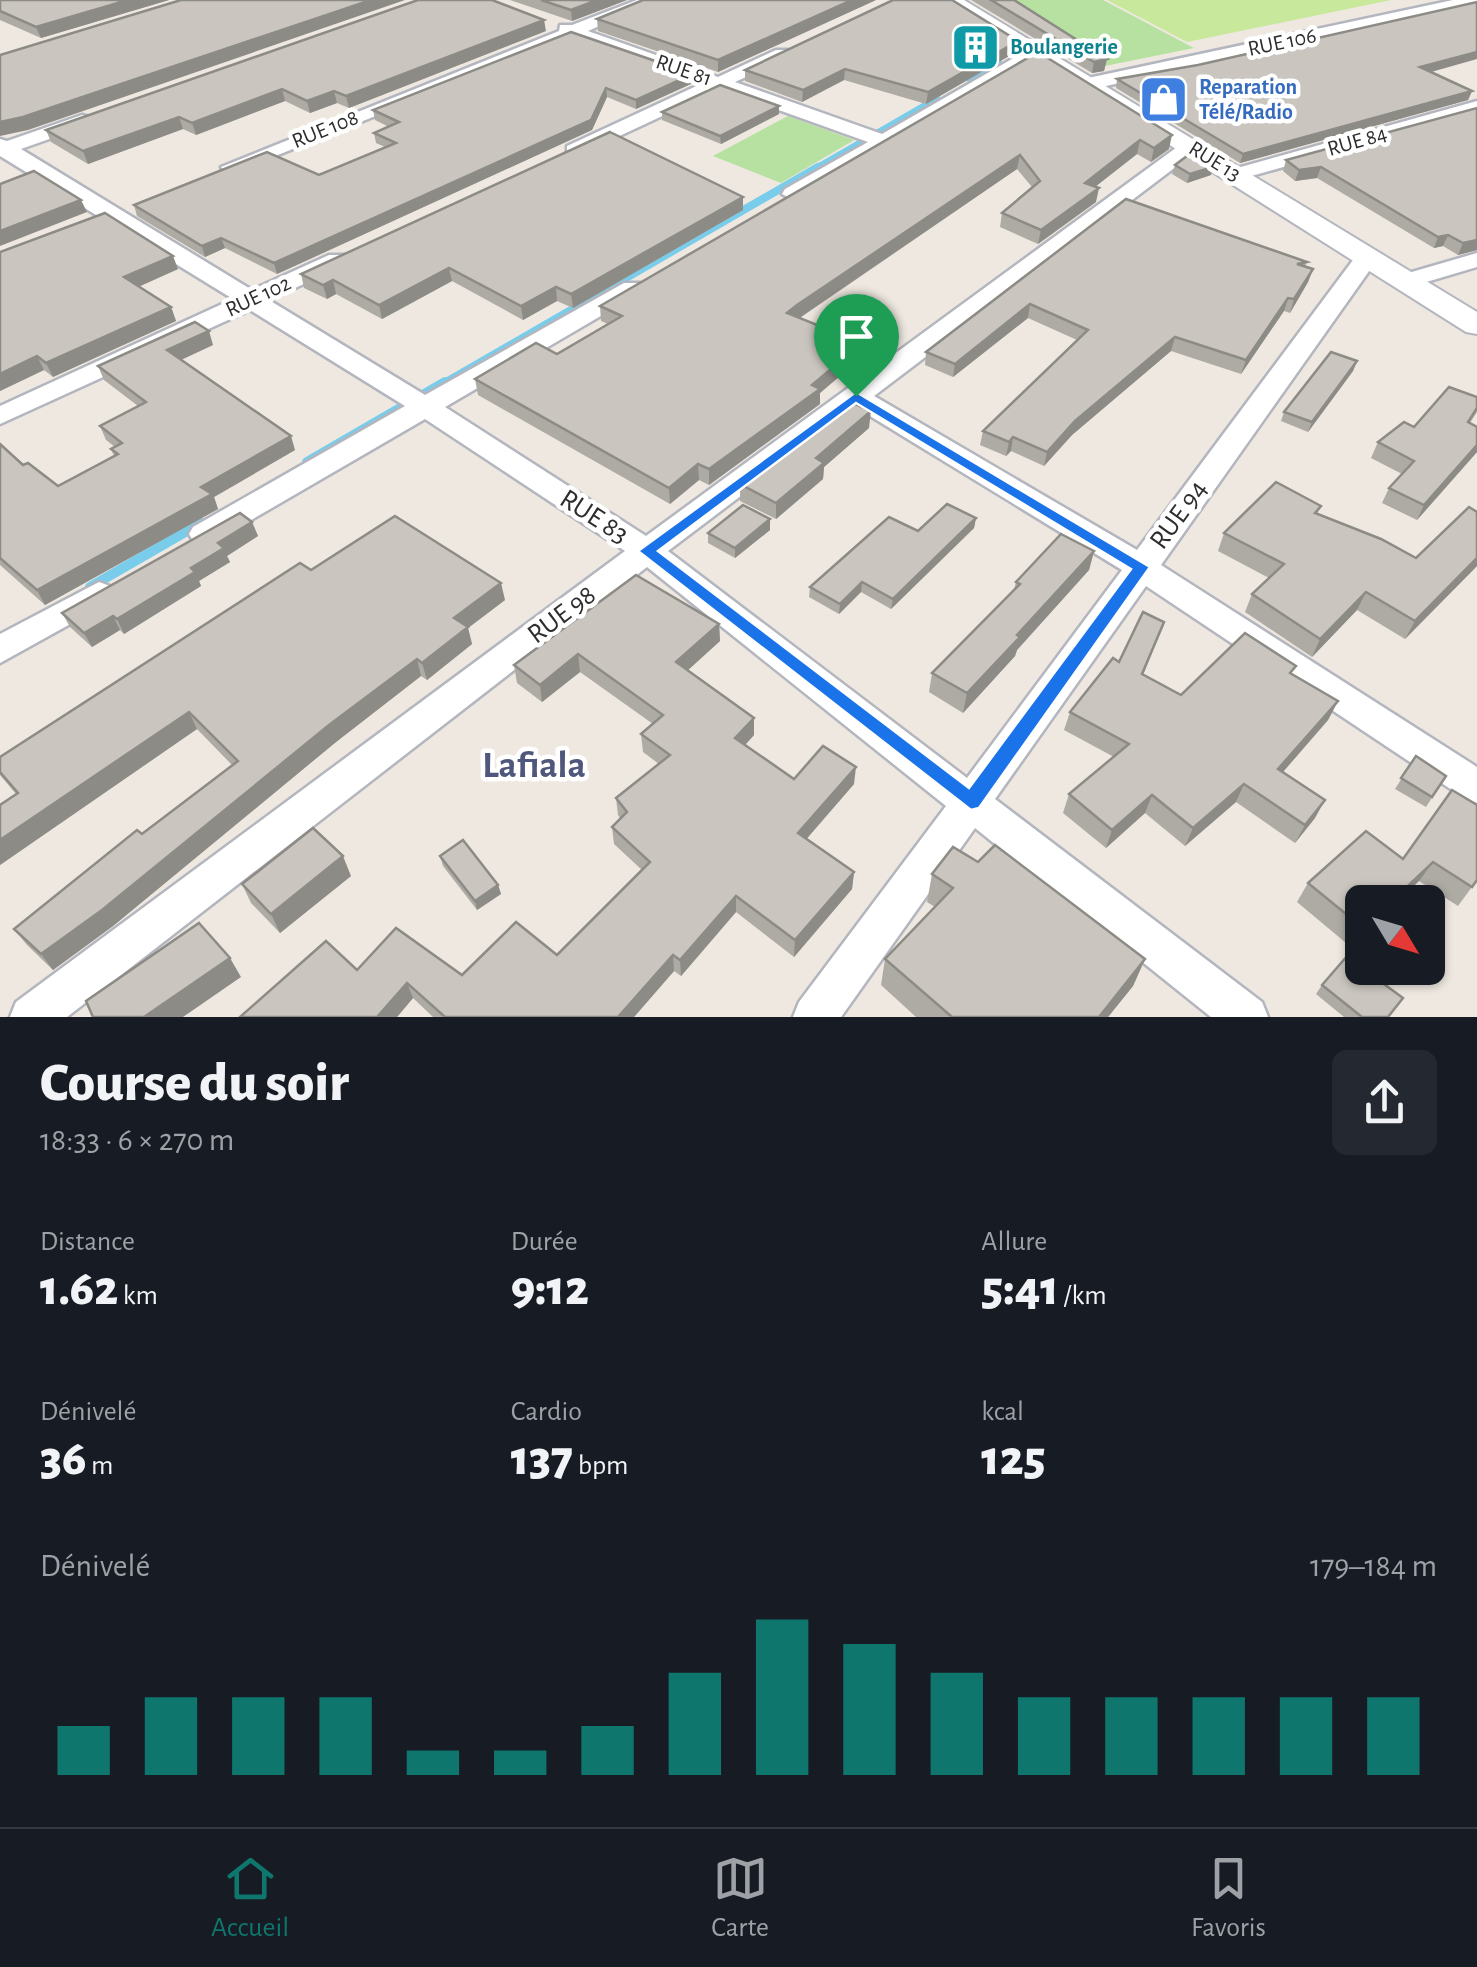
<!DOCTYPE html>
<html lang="fr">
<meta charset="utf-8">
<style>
:root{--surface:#171b24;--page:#242831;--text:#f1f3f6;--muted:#9ea1a6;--line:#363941;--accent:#0f766e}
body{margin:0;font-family:"Alegreya Sans",sans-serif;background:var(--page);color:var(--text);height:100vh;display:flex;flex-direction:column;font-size:38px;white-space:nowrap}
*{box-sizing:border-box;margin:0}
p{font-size:32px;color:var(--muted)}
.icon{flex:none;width:55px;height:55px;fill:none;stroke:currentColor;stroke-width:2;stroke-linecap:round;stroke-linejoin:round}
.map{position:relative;height:1017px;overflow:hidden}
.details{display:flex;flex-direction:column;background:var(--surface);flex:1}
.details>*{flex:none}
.needle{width:65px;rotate:128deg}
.fabs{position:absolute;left:1345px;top:885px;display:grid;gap:20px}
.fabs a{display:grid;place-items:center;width:100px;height:100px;border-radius:15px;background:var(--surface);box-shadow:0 2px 8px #0004;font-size:50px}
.pin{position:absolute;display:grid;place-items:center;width:85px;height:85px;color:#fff;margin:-102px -42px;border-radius:50% 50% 50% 0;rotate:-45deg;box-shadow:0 0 10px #0007}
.pin .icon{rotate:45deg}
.round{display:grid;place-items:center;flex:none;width:105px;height:105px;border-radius:15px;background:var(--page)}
.headline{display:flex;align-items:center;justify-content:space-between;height:170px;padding:0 40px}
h1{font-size:55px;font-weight:800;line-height:75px}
.metrics{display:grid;grid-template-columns:repeat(3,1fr);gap:15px;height:170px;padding:10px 40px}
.metrics div{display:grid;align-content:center}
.metrics b{font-size:50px;font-weight:800}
.metrics small{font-size:28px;font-weight:400}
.metrics p{font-size:28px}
.chart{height:280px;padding:20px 40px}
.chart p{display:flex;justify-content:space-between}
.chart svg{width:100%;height:180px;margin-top:10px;stroke:var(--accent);stroke-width:6}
.tab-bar{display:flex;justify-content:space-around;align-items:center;height:140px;border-top:2px solid var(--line);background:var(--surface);font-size:28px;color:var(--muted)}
.tab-bar a{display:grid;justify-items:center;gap:5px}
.tab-bar .selected{color:var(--accent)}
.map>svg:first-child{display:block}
.green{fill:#b6e1a0}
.pitch{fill:#c8e89c}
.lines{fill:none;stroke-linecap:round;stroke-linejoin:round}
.stream-far2{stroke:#79ccea;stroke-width:6}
.stream-far1{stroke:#79ccea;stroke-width:8}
.stream{stroke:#79ccea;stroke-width:10}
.minor-casing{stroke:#b4b6bf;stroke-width:5}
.tertiary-casing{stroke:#b4b6bf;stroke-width:4}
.minor{fill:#fff;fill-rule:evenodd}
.tertiary{fill:#fff;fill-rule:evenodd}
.wall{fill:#aeaaa4}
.shaded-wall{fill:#8d8b86}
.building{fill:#cac6bf;stroke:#8d8b86;stroke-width:2.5}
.route{fill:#1a73e8;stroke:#fff;stroke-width:2.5;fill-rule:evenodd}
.labels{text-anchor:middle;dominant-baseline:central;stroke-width:9;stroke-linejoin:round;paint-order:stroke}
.far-street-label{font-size:22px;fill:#2d2d2d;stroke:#fff}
.far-culture-label{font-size:22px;font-weight:bold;fill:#0d838f;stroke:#fff;text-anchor:start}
.far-shop-label{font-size:22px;font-weight:bold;fill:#366cbe;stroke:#fff;text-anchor:start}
.street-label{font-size:28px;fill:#2d2d2d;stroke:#fff}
.near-quarter-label{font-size:38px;font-weight:bold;fill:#4f577c;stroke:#fff}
</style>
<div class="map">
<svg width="1477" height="1017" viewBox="0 0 1477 1017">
<rect width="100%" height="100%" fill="#eee8e0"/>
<g class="green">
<polygon points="987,0 1103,0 1194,48 1100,67"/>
<polygon points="788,116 854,140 781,183 713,156"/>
</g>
<polygon class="pitch" points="1107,0 1391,0 1187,42"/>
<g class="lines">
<g class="stream-far2">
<polyline points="969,79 999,62"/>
<polyline points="814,169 937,98"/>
</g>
<polyline class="stream-far1" points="441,385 818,167"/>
<g class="stream">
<polyline points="307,462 445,382"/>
<polyline points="90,587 201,523"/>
</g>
<defs>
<g id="minor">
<polygon points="637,0 659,0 588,31 718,77 776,50 788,50 788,58 735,82 882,134 1031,48 1046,52 793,200 782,194 785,189 868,142 720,89 581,154 567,154 567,146 703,83 573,37 238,171 224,171 221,167 559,31 560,25 572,25"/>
<polygon points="1453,0 1477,0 1477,4 1088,90 1079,84 1088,78"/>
<polygon points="1477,101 1477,113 1237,180 1227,174 1230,170"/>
<path d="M82,115L89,117V125L21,149L252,290L329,255H345L349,260L345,265L269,300L425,395L624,283H640L644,288L640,293L445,407L646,536L1184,142H1198V150L874,396L1137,550L1359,252H1375L1379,257L1161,565L1477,767V803L1464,798L1146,586L995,799L1262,1002L1268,1017H1211L975,828L841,1017H793L799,1002L946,806L647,567L67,1017H10L16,1002L625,551L425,419L215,541L204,545L193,541L189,534L193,527L405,406L250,310L0,424V406L233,299L0,156V139L7,141ZM857,408L1122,570L967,778L668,551Z"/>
<polygon points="1477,253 1477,267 1406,288 1394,281 1398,276"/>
<polygon points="99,582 110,586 115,594 110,602 0,663 0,634"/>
</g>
<polygon id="tertiary" points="940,0 964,0 1477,312 1477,334 1466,332"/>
</defs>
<use href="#minor" class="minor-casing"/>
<use href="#tertiary" class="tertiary-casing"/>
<use href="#minor" class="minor"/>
<use href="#tertiary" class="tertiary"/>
</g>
<g class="wall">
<polygon points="0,0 169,0 41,38 0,20"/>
<polygon points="510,0 627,0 572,21"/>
<polygon points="876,0 718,72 598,31 597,19"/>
<polygon points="971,0 1014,0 1107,59 1104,71 1092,73"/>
<polygon points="546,31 349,108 337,103 310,113 285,101 196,135 183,129 88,164 51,142 46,130"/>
<polygon points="571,32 693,83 636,109 607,97 592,130 277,274 225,248 205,257 137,216 134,205 319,175 385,147 376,143 374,133 389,127 375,120 373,110"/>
<polygon points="1016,52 926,104 844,80 802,102 745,81 745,70"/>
<polygon points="1038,52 1169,149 1151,162 1137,154 1095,187 1096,202 1038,244 1000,227 1002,213 1032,187 1017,169 800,318 861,358 820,393 820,404 709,485 699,480 670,504 478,395 475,379 557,354 608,324 601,321 600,306"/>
<polygon points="1198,65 1431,72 1472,91 1468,100 1240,163 1116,88 1117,79"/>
<polygon points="779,106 779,114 721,144 662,120 662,112"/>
<polygon points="1477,108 1477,250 1458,255 1443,246 1434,248 1317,178 1295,181 1283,171 1286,160"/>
<polygon points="1175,165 1213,167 1211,175 1187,183 1172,174"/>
<polygon points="743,197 743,210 573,308 557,301 523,320 452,281 382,319 336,294 327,299 304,288 301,274"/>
<polygon points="1126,199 1307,262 1305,267 1313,269 1308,282 1290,313 1284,311 1241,374 1171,351 1072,435 1044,466 1011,451 1006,456 980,445 983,431 1077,340 1028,318 953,377 925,365 926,352"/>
<polygon points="0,252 178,269 138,287 171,307 176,321 53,377 44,370 0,391"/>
<polygon points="213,345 181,360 295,450 214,497 218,509 45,605 0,565 0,444 23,465 58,486 114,456 111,449 115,447 106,440 100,426 138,406 104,380 98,366"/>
<polygon points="1357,361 1353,371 1308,432 1281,421 1284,412"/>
<polygon points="1477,397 1477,412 1470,423 1477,427 1477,452 1417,520 1382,503 1389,488 1402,474 1371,458 1378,442"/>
<polygon points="869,428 824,467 823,479 776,519 740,501 740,484"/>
<polygon points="1321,506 1317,514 1416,558 1477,512 1477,566 1405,639 1357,610 1312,657 1245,612 1252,594 1269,578 1218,551 1224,533"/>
<polygon points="976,518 974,528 891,609 861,592 839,614 809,597 810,587 918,531"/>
<polygon points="252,522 258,536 227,556 230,562 199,581 201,586 124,634 120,630 92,647 70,627 62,613"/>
<polygon points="770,530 735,558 708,543 708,533"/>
<polygon points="1094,551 1089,570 1017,650 1015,656 963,713 929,692 932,673 1014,590 1016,582"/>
<polygon points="311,570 505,600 468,628 472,644 427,680 421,676 336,742 113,926 53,970 27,945 14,929 232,765 197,729 0,865 0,805 16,794 0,775 0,757"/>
<polygon points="719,624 720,641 688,670 754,718 754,735 745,745 794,779 854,784 806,839 854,872 852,889 794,957 736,912 681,976 674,971 634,1017 433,1017 413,998 397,1017 240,1017 357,970 462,975 557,955 642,870 614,844 612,827 620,818 618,815 616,798 659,764 643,752 641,734 653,724 580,672 542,702 517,683 514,665"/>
<polygon points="1157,640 1143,675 1181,695 1293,674 1338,701 1328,720 1283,772 1315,818 1295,843 1236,802 1185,846 1145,813 1106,848 1063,813 1069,794 1114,757 1064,730 1070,712 1119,662"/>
<polygon points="1416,756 1446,776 1426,807 1395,789"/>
<polygon points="1452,790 1477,880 1458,906 1419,881 1362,902 1362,937 1352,948 1297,902 1308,883 1403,859"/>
<polygon points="440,856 498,885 501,894 477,910 443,866"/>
<polygon points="978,862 1145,959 1133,986 1108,1017 916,1017 881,985 885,959 935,907 927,902 932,874"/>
<polygon points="351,876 280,933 251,903 242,884"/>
<polygon points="1322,985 1388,1017 1344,1017 1316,994"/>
</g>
<g class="shaded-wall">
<polygon points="128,0 169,0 41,38 36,27"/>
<polygon points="371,0 405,0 28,130 0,136 0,122"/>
<polygon points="597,0 627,0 572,21 571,10"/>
<polygon points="852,0 876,0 718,72 718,60"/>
<polygon points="544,20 546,31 349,108 346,96"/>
<polygon points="1018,41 1016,52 926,104 928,92"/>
<polygon points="1477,52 1477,59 1417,76 1420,67"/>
<polygon points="1107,59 1104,71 1092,73 1094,62"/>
<polygon points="845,69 844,80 802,102 803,90"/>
<polygon points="693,74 693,83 636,109 636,100"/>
<polygon points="606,88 607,97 592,130 277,274 274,263"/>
<polygon points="282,89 285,101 196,135 192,123"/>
<polygon points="334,91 337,103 310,113 307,101"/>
<polygon points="1472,91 1468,100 1240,163 1243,154"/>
<polygon points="779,106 779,114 721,144 720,136"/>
<polygon points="179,117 183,129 88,164 83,151"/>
<polygon points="1172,135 1169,149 1151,162 1154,148"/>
<polygon points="1140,140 1137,154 1082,197 1085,183"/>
<polygon points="1020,155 1017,169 796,320 787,313"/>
<polygon points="1213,167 1211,175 1187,183 1190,174"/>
<polygon points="1321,167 1317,178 1295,181 1299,170"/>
<polygon points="1099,188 1096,202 1038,244 1041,230"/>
<polygon points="743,197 743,210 573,308 571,294"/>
<polygon points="81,200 87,212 0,246 0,231"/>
<polygon points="1448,235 1443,246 1434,248 1438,237"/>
<polygon points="221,238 225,248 205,257 202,246"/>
<polygon points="1477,240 1477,250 1458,255 1463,243"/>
<polygon points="173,256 178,269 129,291 124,277"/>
<polygon points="449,268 452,281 382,319 379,305"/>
<polygon points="1313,269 1308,282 1290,313 1294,299"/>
<polygon points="333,280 336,294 327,299 323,285"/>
<polygon points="556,287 557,301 523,320 521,306"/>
<polygon points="1288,298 1284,311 1241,374 1246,360"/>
<polygon points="1030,304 1028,318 953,377 955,364"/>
<polygon points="171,307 176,321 53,377 46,363"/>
<polygon points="209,331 213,345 172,364 167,350"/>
<polygon points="1175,337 1171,351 1072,435 1044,466 1047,452 1075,421"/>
<polygon points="862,343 861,358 820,393 820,404 709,485 709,469"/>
<polygon points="37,356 44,370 0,391 0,374"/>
<polygon points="1357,361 1353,371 1308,432 1312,422"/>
<polygon points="871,411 869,428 824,467 823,479 776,519 776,503 816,458"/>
<polygon points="291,436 295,450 214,497 218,509 45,605 37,590 201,487"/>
<polygon points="1013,437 1011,451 1006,456 1009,442"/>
<polygon points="1477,445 1477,452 1417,520 1424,505"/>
<polygon points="698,464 699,480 670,504 669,488"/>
<polygon points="976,518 974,528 891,609 893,599"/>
<polygon points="770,519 770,530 735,558 735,548"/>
<polygon points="252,522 258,536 227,556 230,562 199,581 201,586 124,634 117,619 218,543"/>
<polygon points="1094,551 1089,570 1017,650 1015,656 963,713 967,693 1017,635"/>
<polygon points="1477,558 1477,566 1405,639 1415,621"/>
<polygon points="862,582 861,592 839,614 840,604"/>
<polygon points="501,583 505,600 468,628 472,644 427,680 422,663 454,618"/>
<polygon points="1366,592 1357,610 1312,657 1320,639"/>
<polygon points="113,616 120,630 92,647 84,633"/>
<polygon points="719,624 720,641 677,680 676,662"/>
<polygon points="578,654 580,672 542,702 540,685"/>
<polygon points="417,659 421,676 336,742 113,926 53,970 41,954 329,725"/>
<polygon points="1338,701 1328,720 1269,788 1278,769"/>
<polygon points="189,712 197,729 0,865 0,840"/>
<polygon points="754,718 754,735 735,756 735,738"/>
<polygon points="856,767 854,784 797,850 798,833"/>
<polygon points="1244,784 1236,802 1185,846 1193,828"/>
<polygon points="1152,795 1145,813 1106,848 1112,830"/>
<polygon points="1325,800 1315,818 1295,843 1305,825"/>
<polygon points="343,856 351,876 280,933 271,914"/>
<polygon points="1433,862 1419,881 1398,902 1391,902"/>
<polygon points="854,872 852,889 794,957 795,940"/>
<polygon points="498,885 501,894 477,910 475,901"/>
<polygon points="736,896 736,912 681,976 680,960"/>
<polygon points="673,955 674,971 634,1017 618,1017"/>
<polygon points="230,958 241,977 183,1017 144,1017"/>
<polygon points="1145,959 1133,986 1108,1017 1099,1017"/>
<polygon points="407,983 413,998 397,1017 377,1017"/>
</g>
<g class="building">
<polygon points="0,0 128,0 36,27 0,11"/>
<polygon points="181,0 371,0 23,117 0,122 0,55"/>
<polygon points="418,0 492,0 544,20 346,96 334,91 307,101 282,89 192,123 179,117 83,151 46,130"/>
<polygon points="541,0 597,0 571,10"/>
<polygon points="643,0 852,0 718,60 597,19"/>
<polygon points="893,0 952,0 1018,41 928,92 845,69 803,90 745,70"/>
<polygon points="991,0 1014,0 1107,59 1094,62"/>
<polygon points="1477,2 1477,52 1420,67 1472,91 1243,154 1117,79 1198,65"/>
<polygon points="571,32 693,74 636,100 606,88 591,120 274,263 221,238 202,246 134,205 267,152 319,175 396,143 374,133 399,122 373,110"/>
<polygon points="1038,52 1172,135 1154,148 1140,140 1085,183 1099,188 1041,230 1002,213 1040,181 1020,155 797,305 787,313 862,343 812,385 820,389 709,469 698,464 669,488 475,379 536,343 557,354 622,316 600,306"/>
<polygon points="720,85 779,106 720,136 662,112"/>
<polygon points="1477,108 1477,240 1463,243 1448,235 1438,237 1321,167 1299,170 1286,160"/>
<polygon points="610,132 743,197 571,294 556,287 521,306 449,268 379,305 333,280 323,285 301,274"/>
<polygon points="1191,153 1213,167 1190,174 1175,165"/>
<polygon points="34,171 81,200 0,231 0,184"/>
<polygon points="1126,199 1307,262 1297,264 1313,269 1294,299 1288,298 1246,360 1175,337 1075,421 1047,452 1013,437 1009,442 983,431 1088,330 1030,304 955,364 926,352"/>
<polygon points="105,213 173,256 124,277 171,307 46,363 37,356 0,374 0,252"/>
<polygon points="195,322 209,331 167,350 291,436 201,487 212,494 37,590 0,558 0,444 23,465 28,463 58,486 118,454 111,449 122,443 100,426 146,402 98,366"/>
<polygon points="1331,352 1357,361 1312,422 1284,412"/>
<polygon points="1449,387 1477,397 1477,408 1468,422 1477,427 1477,445 1424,505 1389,488 1414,461 1378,442 1404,422 1414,427"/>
<polygon points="851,402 871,411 816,458 824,463 776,503 740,484"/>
<polygon points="1276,482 1321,506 1315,513 1381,539 1416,558 1469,507 1477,512 1477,558 1415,621 1366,592 1320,639 1252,594 1284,564 1224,533"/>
<polygon points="947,504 976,518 893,599 862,582 840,604 810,587 889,517 918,531"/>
<polygon points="743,505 770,519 735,548 708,533"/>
<polygon points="240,513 252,522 218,543 224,548 191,568 195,572 117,619 113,616 84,633 62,613"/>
<polygon points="395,516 501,583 454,618 468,627 422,663 417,659 329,725 102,910 41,954 14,929 137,830 142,834 238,761 189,712 0,840 0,805 18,793 0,772 0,757 300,563 311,570"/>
<polygon points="1061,534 1094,551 1017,635 1020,637 967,693 932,673 1020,584 1016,582"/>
<polygon points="636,575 719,624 676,662 754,718 735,738 794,779 823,746 856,767 798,833 854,872 795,940 736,896 680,960 673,955 618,1017 445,1017 407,983 377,1017 240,1017 326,941 357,970 396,928 462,975 516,922 557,955 650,862 612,827 627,812 616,798 670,755 641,734 663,715 578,654 540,685 514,665"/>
<polygon points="1143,612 1164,622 1142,674 1181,695 1245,633 1296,666 1290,673 1338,701 1278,769 1325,800 1305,825 1244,784 1193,828 1152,795 1112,830 1069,794 1129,744 1070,712 1113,658 1119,662"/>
<polygon points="1416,756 1446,776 1432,797 1401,778"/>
<polygon points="1452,790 1477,805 1477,880 1472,887 1433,862 1391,902 1362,902 1362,927 1308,883 1366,831 1403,859"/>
<polygon points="313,828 343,856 271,914 242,884"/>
<polygon points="463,840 498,885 475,901 440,856"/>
<polygon points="995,845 1145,959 1099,1017 952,1017 885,959 953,888 932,874 953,847 978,862"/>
<polygon points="199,923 230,958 144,1017 93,1017 86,1001"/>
<polygon points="1348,955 1362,968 1403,998 1388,1017 1362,1017 1322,985"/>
</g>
<path class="route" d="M856,392L1150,567L979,808L971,810L638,551ZM856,403L1131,569L969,788L658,551Z"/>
<defs>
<symbol id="building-square" viewBox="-11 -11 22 22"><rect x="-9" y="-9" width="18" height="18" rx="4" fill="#0f9aa8" stroke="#fff"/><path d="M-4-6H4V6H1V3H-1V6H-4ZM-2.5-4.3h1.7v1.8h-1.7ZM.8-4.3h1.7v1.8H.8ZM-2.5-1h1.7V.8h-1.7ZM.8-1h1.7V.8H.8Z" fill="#fff"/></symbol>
<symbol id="shop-square" viewBox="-11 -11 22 22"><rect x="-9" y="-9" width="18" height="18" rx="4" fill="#3f7fe0" stroke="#fff"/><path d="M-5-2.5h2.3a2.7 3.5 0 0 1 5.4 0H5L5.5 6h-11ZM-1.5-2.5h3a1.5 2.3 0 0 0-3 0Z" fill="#fff"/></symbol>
</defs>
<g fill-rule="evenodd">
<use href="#building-square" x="948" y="20" width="55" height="55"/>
<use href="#shop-square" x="1136" y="72" width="55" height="55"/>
</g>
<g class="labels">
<g class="far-street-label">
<text transform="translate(1282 42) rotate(-12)">RUE 106</text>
<text transform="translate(684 70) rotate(19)">RUE 81</text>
<text transform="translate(325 129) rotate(-22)">RUE 108</text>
<text transform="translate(1357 141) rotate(-16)">RUE 84</text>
<text transform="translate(1215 161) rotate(32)">RUE 13</text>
<text transform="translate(258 296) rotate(-25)">RUE 102</text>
</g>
<g class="far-culture-label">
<text x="1010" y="47">Boulangerie</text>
</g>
<g class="far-shop-label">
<text x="1199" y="87">Reparation<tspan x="1199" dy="25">Télé/Radio</tspan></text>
</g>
<g class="street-label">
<text transform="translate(1179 515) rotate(-54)">RUE 94</text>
<text transform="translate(594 517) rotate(33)">RUE 83</text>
<text transform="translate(562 615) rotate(-37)">RUE 98</text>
</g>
<g class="near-quarter-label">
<text x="534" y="766">Lafiala</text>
</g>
</g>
</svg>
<div class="fabs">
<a><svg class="needle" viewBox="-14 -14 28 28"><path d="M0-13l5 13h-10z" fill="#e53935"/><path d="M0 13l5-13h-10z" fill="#9ea1a6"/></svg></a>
</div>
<div class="pin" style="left:856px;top:396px;background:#1e9e55"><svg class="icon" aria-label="arrive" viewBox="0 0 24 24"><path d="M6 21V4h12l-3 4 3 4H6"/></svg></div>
</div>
<section class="details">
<div class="headline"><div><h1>Course du soir</h1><p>18:33 · 6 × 270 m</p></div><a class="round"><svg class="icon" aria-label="share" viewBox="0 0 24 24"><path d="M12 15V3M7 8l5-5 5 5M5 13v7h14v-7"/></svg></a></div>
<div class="metrics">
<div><p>Distance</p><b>1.62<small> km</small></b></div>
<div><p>Durée</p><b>9:12</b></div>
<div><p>Allure</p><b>5:41<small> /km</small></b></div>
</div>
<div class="metrics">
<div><p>Dénivelé</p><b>36<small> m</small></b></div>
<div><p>Cardio</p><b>137<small> bpm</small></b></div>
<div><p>kcal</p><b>125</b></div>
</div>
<div class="chart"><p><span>Dénivelé</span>179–184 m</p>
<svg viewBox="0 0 160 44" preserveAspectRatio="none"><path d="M5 44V32M15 44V25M25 44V25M35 44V25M45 44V38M55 44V38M65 44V32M75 44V19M85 44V6M95 44V12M105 44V19M115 44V25M125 44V25M135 44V25M145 44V25M155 44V25"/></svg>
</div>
</section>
<nav class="tab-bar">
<a class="selected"><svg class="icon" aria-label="home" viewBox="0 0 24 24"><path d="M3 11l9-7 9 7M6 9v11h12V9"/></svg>Accueil</a>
<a><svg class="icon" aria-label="map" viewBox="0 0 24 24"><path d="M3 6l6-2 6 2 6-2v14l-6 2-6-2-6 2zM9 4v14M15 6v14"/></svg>Carte</a>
<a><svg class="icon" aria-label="saved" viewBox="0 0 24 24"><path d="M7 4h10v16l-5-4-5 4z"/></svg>Favoris</a>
</nav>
